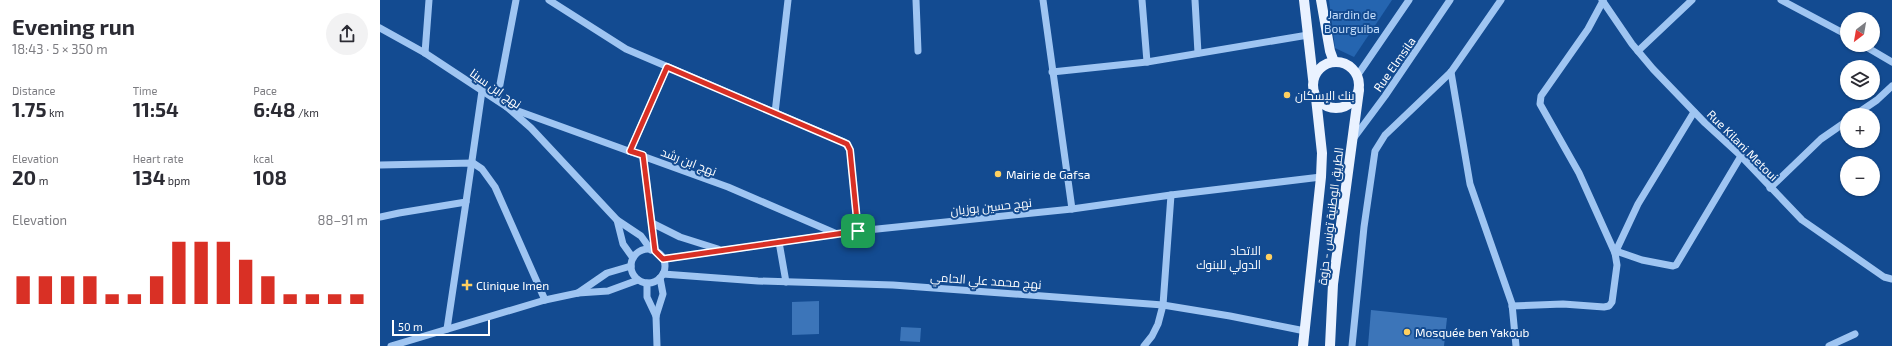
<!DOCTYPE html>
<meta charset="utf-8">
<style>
:root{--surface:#fff;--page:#f2f2f3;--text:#2b2b33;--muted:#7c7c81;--accent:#d93025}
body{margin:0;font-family:"Exo 2",Cairo,sans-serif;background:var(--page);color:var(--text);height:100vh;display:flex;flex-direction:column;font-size:15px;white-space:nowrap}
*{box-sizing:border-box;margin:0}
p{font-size:13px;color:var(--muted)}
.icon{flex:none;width:22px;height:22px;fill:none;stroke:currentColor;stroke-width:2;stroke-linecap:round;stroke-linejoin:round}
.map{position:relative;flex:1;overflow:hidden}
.sheet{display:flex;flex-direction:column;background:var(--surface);width:380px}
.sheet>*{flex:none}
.needle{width:26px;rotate:211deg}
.buttons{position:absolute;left:1460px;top:12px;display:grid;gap:8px}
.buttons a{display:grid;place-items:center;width:40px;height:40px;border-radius:50%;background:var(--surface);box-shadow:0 1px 3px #0004;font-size:20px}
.scale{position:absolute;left:12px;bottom:10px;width:98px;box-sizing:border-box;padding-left:4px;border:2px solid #fff;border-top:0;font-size:11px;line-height:14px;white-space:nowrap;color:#fff;-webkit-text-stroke:3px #134b91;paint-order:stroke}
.pin{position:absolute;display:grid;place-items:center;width:34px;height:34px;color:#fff;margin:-17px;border-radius:8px;box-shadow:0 2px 6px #0006}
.round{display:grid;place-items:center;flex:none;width:42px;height:42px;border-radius:21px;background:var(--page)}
.headline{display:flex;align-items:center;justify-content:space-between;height:68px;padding:0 12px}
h1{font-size:22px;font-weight:700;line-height:30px}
.figures{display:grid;grid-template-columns:repeat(3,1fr);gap:6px;height:68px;padding:4px 12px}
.figures div{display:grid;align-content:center}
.figures b{font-size:20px;font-weight:700}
.figures small{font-size:11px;font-weight:400}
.figures p{font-size:11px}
.chart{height:112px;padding:8px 12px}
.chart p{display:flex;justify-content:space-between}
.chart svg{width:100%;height:72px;margin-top:4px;stroke:var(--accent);stroke-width:6}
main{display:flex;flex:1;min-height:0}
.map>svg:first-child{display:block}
.green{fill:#2565b0}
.building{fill:#3c75b9}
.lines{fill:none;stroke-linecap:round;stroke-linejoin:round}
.minor{stroke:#9fc5f2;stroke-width:7}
.major{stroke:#eaf2ff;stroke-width:10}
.route-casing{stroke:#fff;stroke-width:8}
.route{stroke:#d93025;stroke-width:5}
.poi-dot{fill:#ffd060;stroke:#134b91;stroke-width:1.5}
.labels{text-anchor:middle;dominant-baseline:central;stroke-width:4;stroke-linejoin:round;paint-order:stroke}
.park-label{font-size:12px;fill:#c6dffc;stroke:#134b91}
.street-label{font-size:12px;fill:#fff;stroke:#134b91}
.poi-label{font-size:12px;fill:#fff;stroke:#134b91;text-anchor:start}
</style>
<main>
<section class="sheet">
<div class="headline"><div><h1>Evening run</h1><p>18:43 · 5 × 350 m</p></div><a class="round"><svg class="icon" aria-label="share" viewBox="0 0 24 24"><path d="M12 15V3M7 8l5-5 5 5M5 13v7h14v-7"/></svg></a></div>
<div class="figures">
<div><p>Distance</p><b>1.75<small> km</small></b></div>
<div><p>Time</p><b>11:54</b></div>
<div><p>Pace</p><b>6:48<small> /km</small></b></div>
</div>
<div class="figures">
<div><p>Elevation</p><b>20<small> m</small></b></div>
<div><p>Heart rate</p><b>134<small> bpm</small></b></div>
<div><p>kcal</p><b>108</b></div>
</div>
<div class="chart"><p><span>Elevation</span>88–91 m</p>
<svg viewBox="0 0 160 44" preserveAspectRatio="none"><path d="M5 44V27M15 44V27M25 44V27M35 44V27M45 44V38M55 44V38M65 44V27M75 44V6M85 44V6M95 44V6M105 44V17M115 44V27M125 44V38M135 44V38M145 44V38M155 44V38"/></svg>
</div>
</section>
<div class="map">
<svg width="1512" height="346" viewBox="0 0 1512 346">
<rect width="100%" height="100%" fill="#134b91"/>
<polygon class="green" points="949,0 1012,0 974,57 955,48"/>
<g class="building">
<polygon points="439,301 439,334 412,335 412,302"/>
<polygon points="991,310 1067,318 1064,346 988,346"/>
<polygon points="521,327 541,328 540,342 520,341"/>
</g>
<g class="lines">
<g class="minor">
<polyline points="169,0 246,49 464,142 470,150 478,231"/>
<polyline points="536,0 538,51"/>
<polyline points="663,0 692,209"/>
<polyline points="762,0 767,62 928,35"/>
<polyline points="815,0 818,53"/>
<polyline points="1222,0 1252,44 1273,69 1325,123 1361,156 1422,220 1504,277 1512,279"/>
<polyline points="1401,0 1467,35"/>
<polyline points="0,28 45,53 127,107 151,128 237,220 261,236 271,250"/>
<polyline points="1483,45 1512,62"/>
<polyline points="1258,51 1312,0"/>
<polyline points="45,53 49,0"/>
<polyline points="672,72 767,62"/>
<polyline points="1071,72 1090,184 1132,304 1136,346"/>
<polyline points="977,76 1029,0"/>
<polyline points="117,100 136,0"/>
<polyline points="127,107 348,187 457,234"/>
<polyline points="395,113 408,0"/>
<polyline points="1475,115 1497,100 1512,86"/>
<polyline points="973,139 1005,96 1070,0"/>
<polyline points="250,151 287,67"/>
<polyline points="263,155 275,251"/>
<polyline points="0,165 93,163 102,169 115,187 165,300"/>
<polyline points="1390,188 1441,139 1467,121"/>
<polyline points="0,217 19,213 86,202 102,91"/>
<polyline points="237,220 243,244 253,258"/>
<polyline points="272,223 300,237 338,249"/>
<polyline points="399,242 406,282"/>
<circle cx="268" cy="266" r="17"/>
<polyline points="1236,251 1262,260 1293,266 1296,265 1361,156"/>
<polyline points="1235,253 1258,204 1314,112"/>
<polyline points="283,259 478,231 692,209 791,195 941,177"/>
<polyline points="283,274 378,281 513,285 783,305 850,316 925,331"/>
<polyline points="267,283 267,297 276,316"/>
<polyline points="198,293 227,273 251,266"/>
<polyline points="1132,306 1183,304 1224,307 1229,306 1232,302 1237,265 1235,253 1199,173 1160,104 1161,96 1208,29 1223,1"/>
<polyline points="67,329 86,202"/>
<polyline points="11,346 165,300 198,293 228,291 258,280"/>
<polyline points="277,346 276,316 283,294 280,278"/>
<polyline points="764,346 772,336 778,324 783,305 791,195"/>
<polyline points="972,346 984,227 995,151 1005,135 1071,72 1121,0"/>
<polyline points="1449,346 1475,334"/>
</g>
<g class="major">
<polyline points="924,0 933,79"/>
<polyline points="941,0 950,51 954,62"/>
<circle cx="956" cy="85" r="23"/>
<polyline points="923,346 941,177 942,153 936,98"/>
<polyline points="950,346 953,284 979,90"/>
</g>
</g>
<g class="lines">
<defs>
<polygon id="route" points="287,67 467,144 470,150 478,231 283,259 275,251 263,155 250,151"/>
</defs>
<use href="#route" class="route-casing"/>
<use href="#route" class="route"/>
</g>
<g class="poi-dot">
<circle cx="907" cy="95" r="4"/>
<circle cx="618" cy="174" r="4"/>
<circle cx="889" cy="257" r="4"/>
<path d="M85 279h4v4h4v4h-4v4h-4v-4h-4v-4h4z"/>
<circle cx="1027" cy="332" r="4"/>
</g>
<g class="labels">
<g class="park-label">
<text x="972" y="14">Jardin de<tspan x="972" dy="14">Bourguiba</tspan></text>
</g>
<g class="street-label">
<text transform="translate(1014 64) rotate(-55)">Rue Elmsila</text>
<text transform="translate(116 88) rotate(35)">نهج ابن سينا</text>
<text transform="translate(1363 145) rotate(45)">Rue Kilani Metoui</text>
<text transform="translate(309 161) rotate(21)">نهج ابن رشد</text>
<text transform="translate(611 206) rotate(-6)">نهج حسين بوزيان</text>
<text transform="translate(950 216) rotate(-83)">الطريق الوطنية تونس - حزوة</text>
<text transform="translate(606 280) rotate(4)">نهج محمد علي الحامي</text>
</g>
<g class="poi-label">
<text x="915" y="95">بنك الإسكان</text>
<text x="626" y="174">Mairie de Gafsa</text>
<text x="881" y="250" text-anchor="end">الاتحاد<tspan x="881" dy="14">الدولي للبنوك</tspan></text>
<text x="96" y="285">Clinique Imen</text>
<text x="1035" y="332">Mosquée ben Yakoub</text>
</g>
</g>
</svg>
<div class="buttons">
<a><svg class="needle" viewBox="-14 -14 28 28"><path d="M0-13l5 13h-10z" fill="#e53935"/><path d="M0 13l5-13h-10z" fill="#7c7c81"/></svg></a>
<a><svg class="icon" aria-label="layers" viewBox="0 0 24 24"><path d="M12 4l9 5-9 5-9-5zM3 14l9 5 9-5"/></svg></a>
<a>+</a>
<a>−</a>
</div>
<div class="scale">50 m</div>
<div class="pin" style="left:478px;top:231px;background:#1e9e55"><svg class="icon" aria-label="arrive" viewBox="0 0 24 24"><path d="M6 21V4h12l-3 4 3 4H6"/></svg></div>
</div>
</main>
